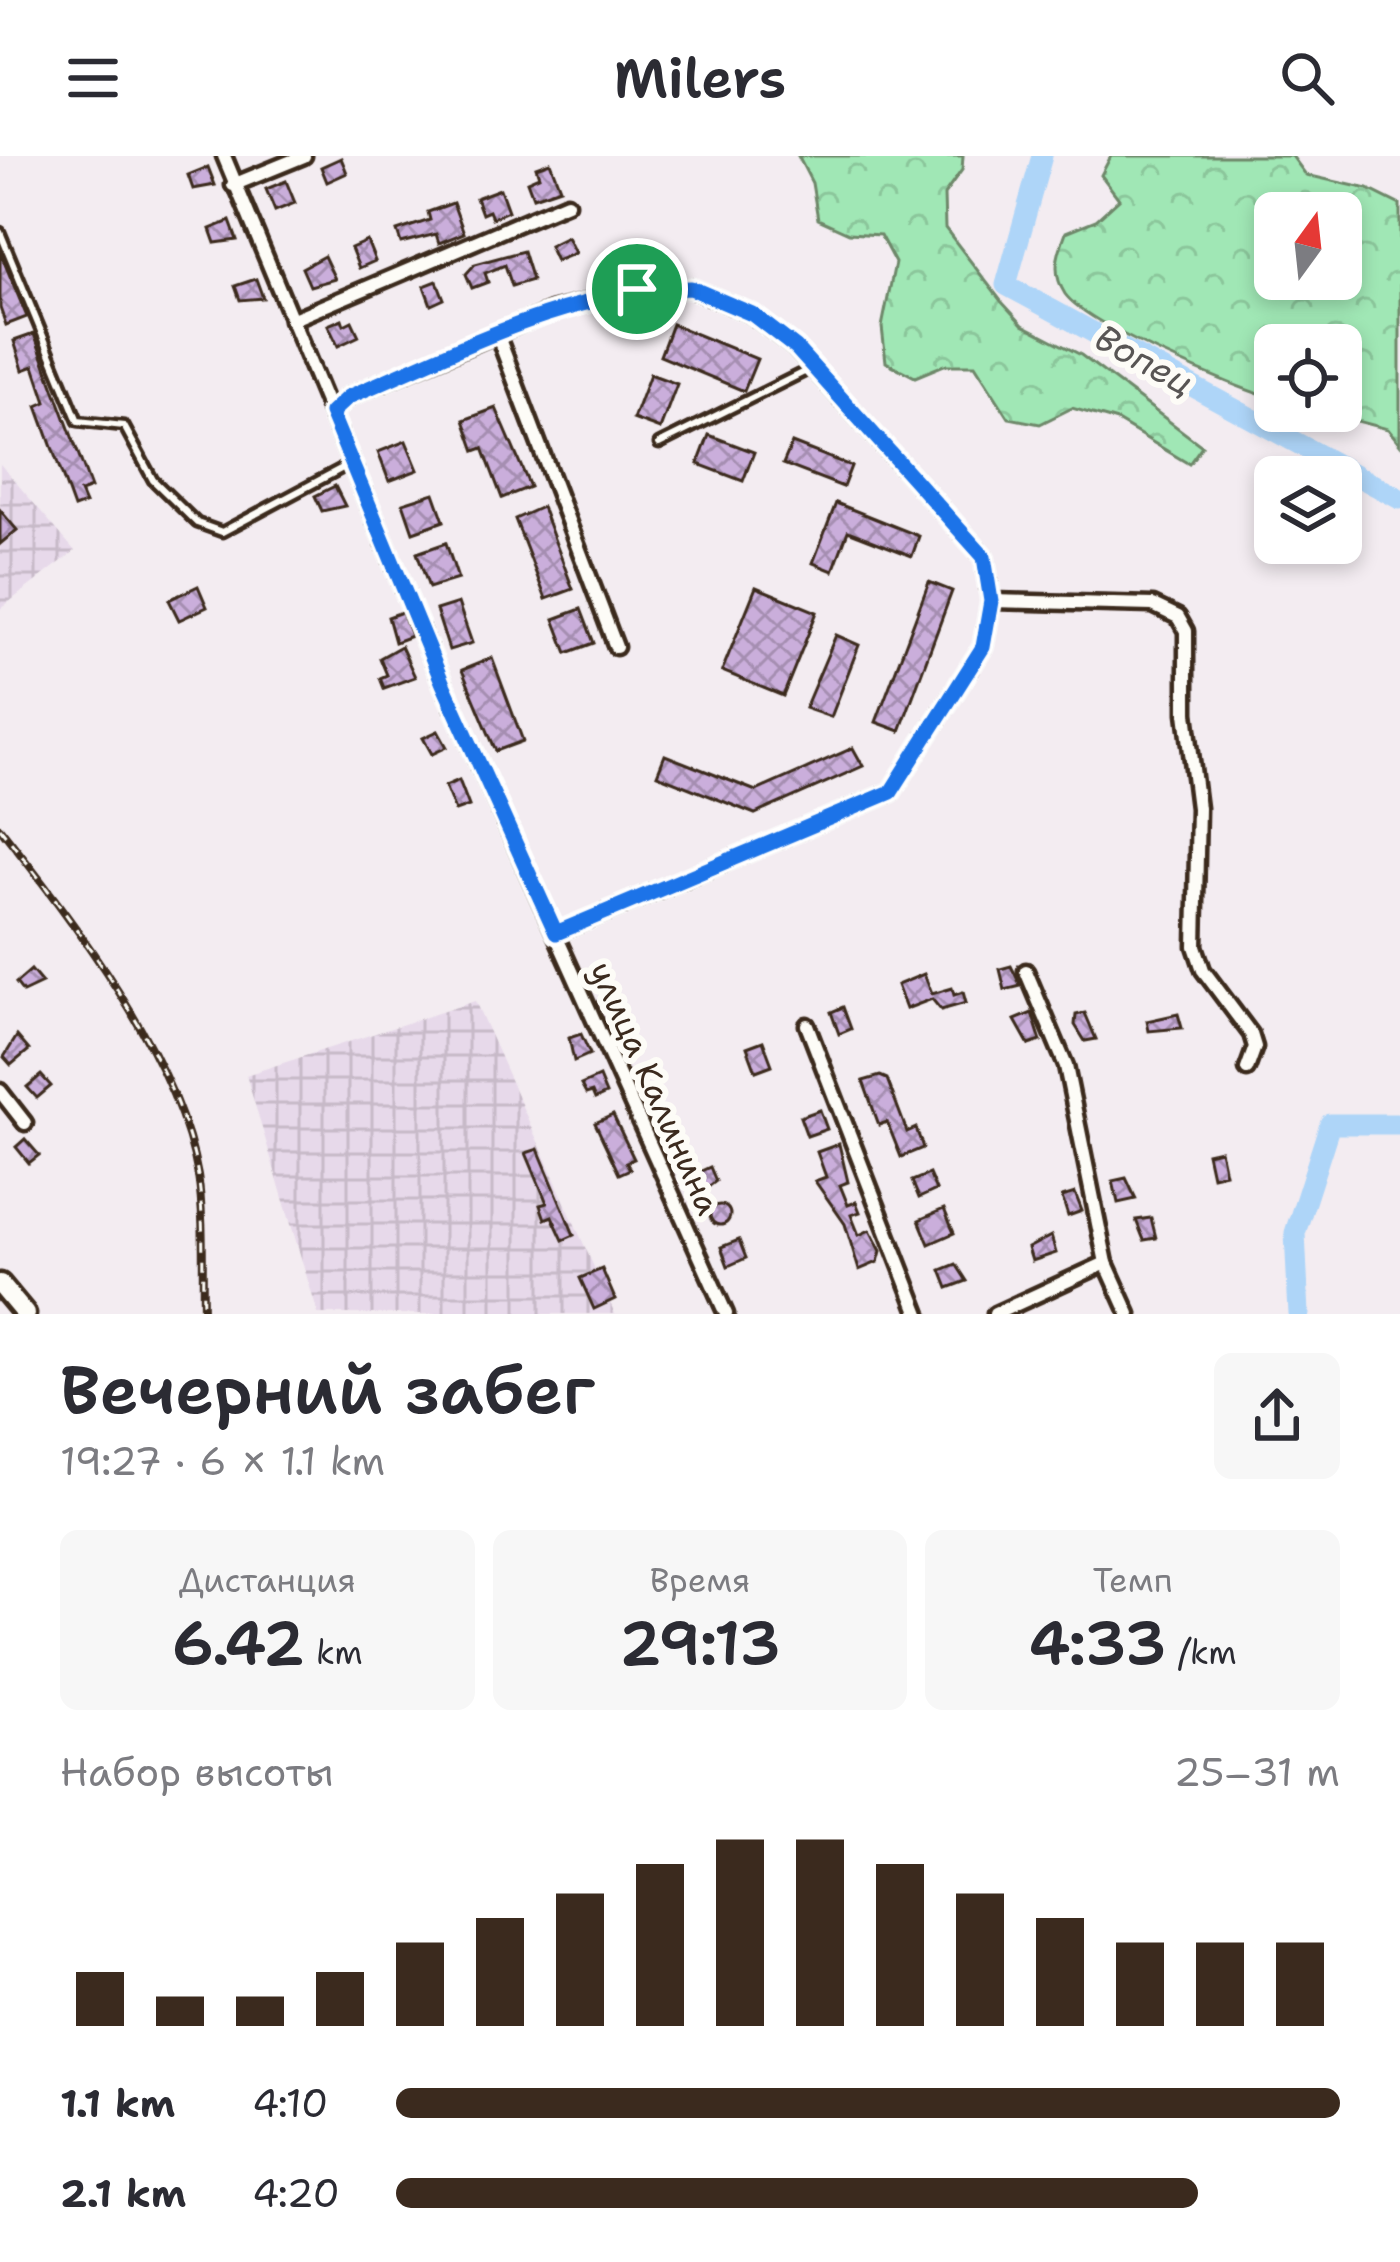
<!DOCTYPE html>
<html lang="ru">
<meta charset="utf-8">
<style>
:root{--surface:#fff;--page:#f7f7f7;--text:#2b2b33;--muted:#7c7c81;--accent:#3b2a1e}
body{margin:0;font-family:"Shantell Sans",sans-serif;background:var(--page);color:var(--text);height:100vh;display:flex;flex-direction:column;font-size:45px;white-space:nowrap}
*{box-sizing:border-box;margin:0}
p{font-size:39px;color:var(--muted)}
.icon{flex:none;width:66px;height:66px;fill:none;stroke:currentColor;stroke-width:2;stroke-linecap:round;stroke-linejoin:round}
.map{position:relative;height:1158px;overflow:hidden}
.drawer{display:flex;flex-direction:column;background:var(--surface);flex:1}
.drawer>*{flex:none}
.needle{width:78px;rotate:15deg}
.tools{position:absolute;left:1254px;top:36px;display:grid;gap:24px}
.tools a{display:grid;place-items:center;width:108px;height:108px;border-radius:18px;background:var(--surface);box-shadow:0 6px 18px #0003;font-size:60px}
.pin{position:absolute;display:grid;place-items:center;width:102px;height:102px;color:#fff;margin:-51px;border:6px solid #fff;border-radius:50%;box-shadow:0 3px 12px #0007}
.round{display:grid;place-items:center;flex:none;width:126px;height:126px;border-radius:18px;background:var(--page)}
.summary{display:flex;align-items:center;justify-content:space-between;height:204px;padding:0 60px}
h1{font-size:66px;font-weight:600;line-height:90px}
.stats{display:grid;grid-template-columns:repeat(3,1fr);gap:18px;height:204px;padding:12px 60px}
.stats div{display:grid;align-content:center;border-radius:18px;background:var(--page);text-align:center}
.stats b{font-size:60px;font-weight:600}
.stats small{font-size:33px;font-weight:400}
.stats p{font-size:33px}
.chart{height:336px;padding:24px 60px}
.chart p{display:flex;justify-content:space-between}
.chart svg{width:100%;height:216px;margin-top:12px;stroke:var(--accent);stroke-width:6}
ul{padding:0 60px;list-style:none;font-size:39px}
li{display:grid;grid-template-columns:192px 144px 1fr;align-items:center;height:90px}
li i{height:30px;border-radius:15px;background:var(--accent)}
header{display:flex;justify-content:space-between;align-items:center;height:156px;padding:0 60px;background:var(--surface);font-size:54px;font-weight:600}
.map>svg:first-child{display:block}
.industrial{fill:url(#industrial-grid)}
.forest{fill:url(#forest-crowns);stroke:#6e886a;stroke-width:3;fill-rule:evenodd}
.lines{fill:none;stroke-linecap:round;stroke-linejoin:round}
.river{stroke:#aed5f8;stroke-width:21}
.building{fill:url(#building-cross-hatch);stroke:#3b2a1e;stroke-width:3}
.service-casing{stroke:#3b2a1e;stroke-width:15}
.minor-casing{stroke:#3b2a1e;stroke-width:21}
.secondary-casing{stroke:#3b2a1e;stroke-width:27}
.service{stroke:#fdfcf7;stroke-width:6}
.minor{stroke:#fdfcf7;stroke-width:12}
.secondary{stroke:#fdfcf7;stroke-width:18}
.rail-casing{stroke:#3b2a1e;stroke-width:8}
.rail{stroke:#fdfcf7;stroke-width:3;stroke-dasharray:9;stroke-linecap:butt}
.route-casing{stroke:#fff;stroke-width:24}
.route{stroke:#1a73e8;stroke-width:15}
.labels{text-anchor:middle;dominant-baseline:central;stroke-width:12;stroke-linejoin:round;paint-order:stroke}
.street-label{font-size:33px;fill:#3b2a1e;stroke:#fdfcf7}
.water-label{font-size:36px;font-style:italic;fill:#585554;stroke:#fdfcf7}
</style>
<header><svg class="icon" aria-label="menu" viewBox="0 0 24 24"><path d="M4 6h16M4 12h16M4 18h16"/></svg>Milers<svg class="icon" aria-label="search" viewBox="0 0 24 24"><circle cx="10" cy="10" r="6"/><path d="M15 15l6 6"/></svg></header>
<div class="map">
<svg width="1400" height="1158" viewBox="0 0 1400 1158">
<defs>
<pattern id="industrial-grid" width="8" height="8" patternUnits="userSpaceOnUse" patternTransform="scale(3)"><rect width="8" height="8" fill="#e7d9ea"/><path d="M0 4h8M4 0v8" fill="none" stroke="#c7bac8"/></pattern>
<pattern id="forest-crowns" width="20" height="18" patternUnits="userSpaceOnUse" patternTransform="scale(3)"><rect width="20" height="18" fill="#a0e7b5"/><path d="M2 6a3 3 0 1 1 6 0M12 15a3 3 0 1 1 6 0" fill="none" stroke="#8bc69b"/></pattern>
<pattern id="building-cross-hatch" width="8" height="8" patternUnits="userSpaceOnUse" patternTransform="scale(3)"><rect width="8" height="8" fill="#caaedb"/><path d="M0 0l8 8M0 8l8-8" fill="none" stroke="#a58eb1"/></pattern>
</defs>
<rect width="100%" height="100%" fill="#f3ecf1"/>
<filter id="ink" filterUnits="userSpaceOnUse"><feTurbulence type="fractalNoise" baseFrequency=".00833" numOctaves="2"/><feDisplacementMap in="SourceGraphic" scale="24" xChannelSelector="R" yChannelSelector="G"/><feConvolveMatrix kernelMatrix="1 2 1 2 8 2 1 2 1" color-interpolation-filters="sRGB"/></filter>
<g filter="url(#ink)">
<g class="industrial">
<polygon points="0,308 75,395 0,453"/>
<polygon points="475,845 615,1158 318,1158 246,919"/>
</g>
<g class="forest">
<polygon points="798,0 963,0 962,14 944,39 945,72 1001,145 1023,169 1081,199 1202,290 1189,308 1117,265 1072,252 1040,268 1009,262 975,209 944,209 915,221 886,206 882,171 895,107 880,79 849,77 818,63 812,27"/>
<path d="M1111,0H1292L1306,19L1368,33L1400,49V288L1388,273L1319,255H1341V189H1275V243C1234,232 1087,169 1065,138C1051,116 1058,97 1066,76L1096,64L1119,43L1101,19ZM1275,57H1341V123H1275Z"/>
</g>
<g class="lines">
<g class="river">
<polyline points="1042,0 1006,129 1400,343"/>
<polyline points="1299,1158 1295,1077 1330,968 1400,968"/>
</g>
</g>
<g class="building">
<polygon points="341,2 347,17 327,26 321,11"/>
<polygon points="550,6 560,32 533,41 527,25 539,20 536,11"/>
<polygon points="208,11 215,29 193,33 188,19"/>
<polygon points="286,25 295,47 275,55 266,33"/>
<polygon points="500,33 508,55 492,62 489,55 482,58 476,42"/>
<polygon points="453,47 464,77 439,87 436,78 401,87 397,75 430,64 428,56"/>
<polygon points="230,65 237,84 215,87 210,73"/>
<polygon points="567,81 575,97 556,105 549,90"/>
<polygon points="367,85 375,105 359,112 351,92"/>
<polygon points="523,95 532,124 512,130 505,109 485,117 488,126 472,132 466,118 475,108"/>
<polygon points="0,96 27,161 6,169 0,152"/>
<polygon points="324,100 335,123 310,130 302,112"/>
<polygon points="256,123 263,142 240,144 235,130"/>
<polygon points="437,125 444,143 431,149 424,130"/>
<polygon points="342,163 344,169 352,165 359,180 338,190 328,169"/>
<polygon points="672,168 757,203 744,235 660,200"/>
<polygon points="34,178 91,332 80,336 85,348 74,352 37,250 46,246 34,210 23,214 14,185"/>
<polygon points="650,218 677,228 660,273 633,263"/>
<polygon points="496,252 530,331 502,342 483,292 475,295 464,264"/>
<polygon points="709,279 754,296 743,325 698,308"/>
<polygon points="406,285 418,314 389,325 378,296"/>
<polygon points="792,287 851,310 843,331 783,308"/>
<polygon points="335,330 345,350 322,355 315,340"/>
<polygon points="434,337 444,365 413,376 403,347"/>
<polygon points="836,347 919,380 912,400 848,375 833,415 813,407"/>
<polygon points="542,351 573,433 546,443 515,363"/>
<polygon points="0,354 17,374 0,388"/>
<polygon points="446,387 458,423 429,432 417,397"/>
<polygon points="929,426 952,435 900,575 876,566"/>
<polygon points="198,430 207,451 179,464 169,444"/>
<polygon points="756,431 817,456 783,540 722,515"/>
<polygon points="458,447 472,487 449,494 436,454"/>
<polygon points="581,453 594,487 567,497 554,463"/>
<polygon points="402,456 411,480 395,486 388,461"/>
<polygon points="836,479 859,489 831,561 805,552"/>
<polygon points="401,490 415,521 384,532 380,522 387,519 380,502"/>
<polygon points="492,502 523,585 496,595 462,514"/>
<polygon points="438,575 447,591 432,598 423,582"/>
<polygon points="853,592 863,610 755,658 657,619 665,599 756,635"/>
<polygon points="459,624 469,650 455,655 445,630"/>
<polygon points="1011,810 1021,830 1005,834 1000,813"/>
<polygon points="31,814 42,827 23,836 16,827"/>
<polygon points="924,818 932,838 952,832 954,839 963,836 966,847 941,854 932,843 906,853 897,829"/>
<polygon points="843,851 851,873 839,878 831,856"/>
<polygon points="1032,857 1041,885 1029,889 1015,864"/>
<polygon points="1085,857 1096,883 1085,885 1075,869 1076,859"/>
<polygon points="1178,858 1182,872 1149,875 1147,865"/>
<polygon points="581,878 590,898 574,905 569,882"/>
<polygon points="17,880 29,894 11,909 4,901"/>
<polygon points="763,885 772,909 756,915 747,891"/>
<polygon points="41,919 51,930 37,942 27,931"/>
<polygon points="880,920 887,923 907,976 916,972 923,992 901,1001 887,966 879,969 863,925"/>
<polygon points="599,921 606,938 595,943 592,936 586,938 581,929"/>
<polygon points="820,954 827,973 807,980 800,961"/>
<polygon points="613,959 634,1003 626,1006 630,1013 619,1018 595,967"/>
<polygon points="25,983 39,999 29,1007 16,991"/>
<polygon points="839,988 848,1026 840,1029 848,1049 856,1046 860,1056 851,1059 859,1079 870,1074 881,1095 878,1106 859,1114 845,1068 815,1025 826,1021 817,996"/>
<polygon points="538,993 574,1079 563,1084 552,1060 545,1063 540,1049 547,1047 526,997"/>
<polygon points="1220,994 1225,1017 1212,1020 1207,997"/>
<polygon points="710,1011 716,1025 703,1035 695,1018"/>
<polygon points="929,1018 936,1034 919,1042 912,1025"/>
<polygon points="1126,1022 1136,1043 1118,1047 1113,1025"/>
<polygon points="1075,1037 1082,1055 1068,1060 1062,1041"/>
<circle cx="720" cy="1059" r="10"/>
<polygon points="944,1053 954,1077 929,1088 919,1064"/>
<polygon points="1151,1062 1156,1082 1144,1084 1136,1064"/>
<polygon points="1051,1080 1056,1097 1032,1105 1028,1092"/>
<polygon points="739,1084 746,1102 728,1110 721,1091"/>
<polygon points="956,1108 967,1125 948,1132 941,1114"/>
<polygon points="602,1113 615,1143 594,1153 580,1122"/>
</g>
<g class="lines">
<defs>
<g id="service">
<polyline points="0,76 78,265 124,270 153,324 197,367 222,376 350,308"/>
<polyline points="659,288 810,213"/>
</g>
<g id="minor">
<polyline points="224,0 443,528 726,1158"/>
<polyline points="233,29 304,0"/>
<polyline points="291,164 567,47"/>
<polyline points="497,178 616,491"/>
<polyline points="331,257 348,241 551,155 637,133 691,132 751,158 795,192 984,401 991,445 983,491 891,636 557,777"/>
<polyline points="991,445 1153,449 1178,461 1186,475 1186,557 1198,652 1195,790 1203,814 1251,878 1255,891 1247,913"/>
<polyline points="1026,815 1066,910 1106,1107 1129,1158"/>
<polyline points="807,869 919,1158"/>
<polyline points="0,935 25,967"/>
<polyline points="995,1158 1106,1107"/>
</g>
<polyline id="secondary" points="0,1128 25,1158"/>
</defs>
<use href="#service" class="service-casing"/>
<use href="#minor" class="minor-casing"/>
<use href="#secondary" class="secondary-casing"/>
<use href="#service" class="service"/>
<use href="#minor" class="minor"/>
<use href="#secondary" class="secondary"/>
<defs>
<path id="rail" d="M0,672C73,765 178,901 198,1020C205,1064 202,1113 203,1158"/>
</defs>
<use href="#rail" class="rail-casing"/>
<use href="#rail" class="rail"/>
</g>
</g>
<g class="lines" filter="url(#ink)">
<defs>
<path id="route" d="M691,132L752,158L796,192L984,401L991,445L983,491L891,636L556,777L443,528L331,257L348,241C459,194 568,134 691,132Z"/>
</defs>
<use href="#route" class="route-casing"/>
<use href="#route" class="route"/>
</g>
<g class="labels">
<g class="street-label">
<text transform="translate(655 932) rotate(66)">улица Калинина</text>
</g>
<g class="water-label">
<text transform="translate(1144 204) rotate(29)">Вопец</text>
</g>
</g>
</svg>
<div class="tools">
<a><svg class="needle" viewBox="-14 -14 28 28"><path d="M0-13l5 13h-10z" fill="#e53935"/><path d="M0 13l5-13h-10z" fill="#7c7c81"/></svg></a>
<a><svg class="icon" aria-label="locate" viewBox="0 0 24 24"><circle cx="12" cy="12" r="6"/><path d="M12 2v4M12 18v4M2 12h4M18 12h4"/></svg></a>
<a><svg class="icon" aria-label="layers" viewBox="0 0 24 24"><path d="M12 4l9 5-9 5-9-5zM3 14l9 5 9-5"/></svg></a>
</div>
<div class="pin" style="left:637px;top:133px;background:#1e9e55"><svg class="icon" aria-label="arrive" viewBox="0 0 24 24"><path d="M6 21V4h12l-3 4 3 4H6"/></svg></div>
</div>
<section class="drawer">
<div class="summary"><div><h1>Вечерний забег</h1><p>19:27 · 6 × 1.1 km</p></div><a class="round"><svg class="icon" aria-label="share" viewBox="0 0 24 24"><path d="M12 15V3M7 8l5-5 5 5M5 13v7h14v-7"/></svg></a></div>
<div class="stats">
<div><p>Дистанция</p><b>6.42<small> km</small></b></div>
<div><p>Время</p><b>29:13</b></div>
<div><p>Темп</p><b>4:33<small> /km</small></b></div>
</div>
<div class="chart"><p><span>Набор высоты</span>25–31 m</p>
<svg viewBox="0 0 160 44" preserveAspectRatio="none"><path d="M5 44V33M15 44V38M25 44V38M35 44V33M45 44V27M55 44V22M65 44V17M75 44V11M85 44V6M95 44V6M105 44V11M115 44V17M125 44V22M135 44V27M145 44V27M155 44V27"/></svg>
</div>
<ul>
<li><b>1.1 km</b>4:10<i style="width:100%"></i></li>
<li><b>2.1 km</b>4:20<i style="width:85%"></i></li>
</ul>
</section>
